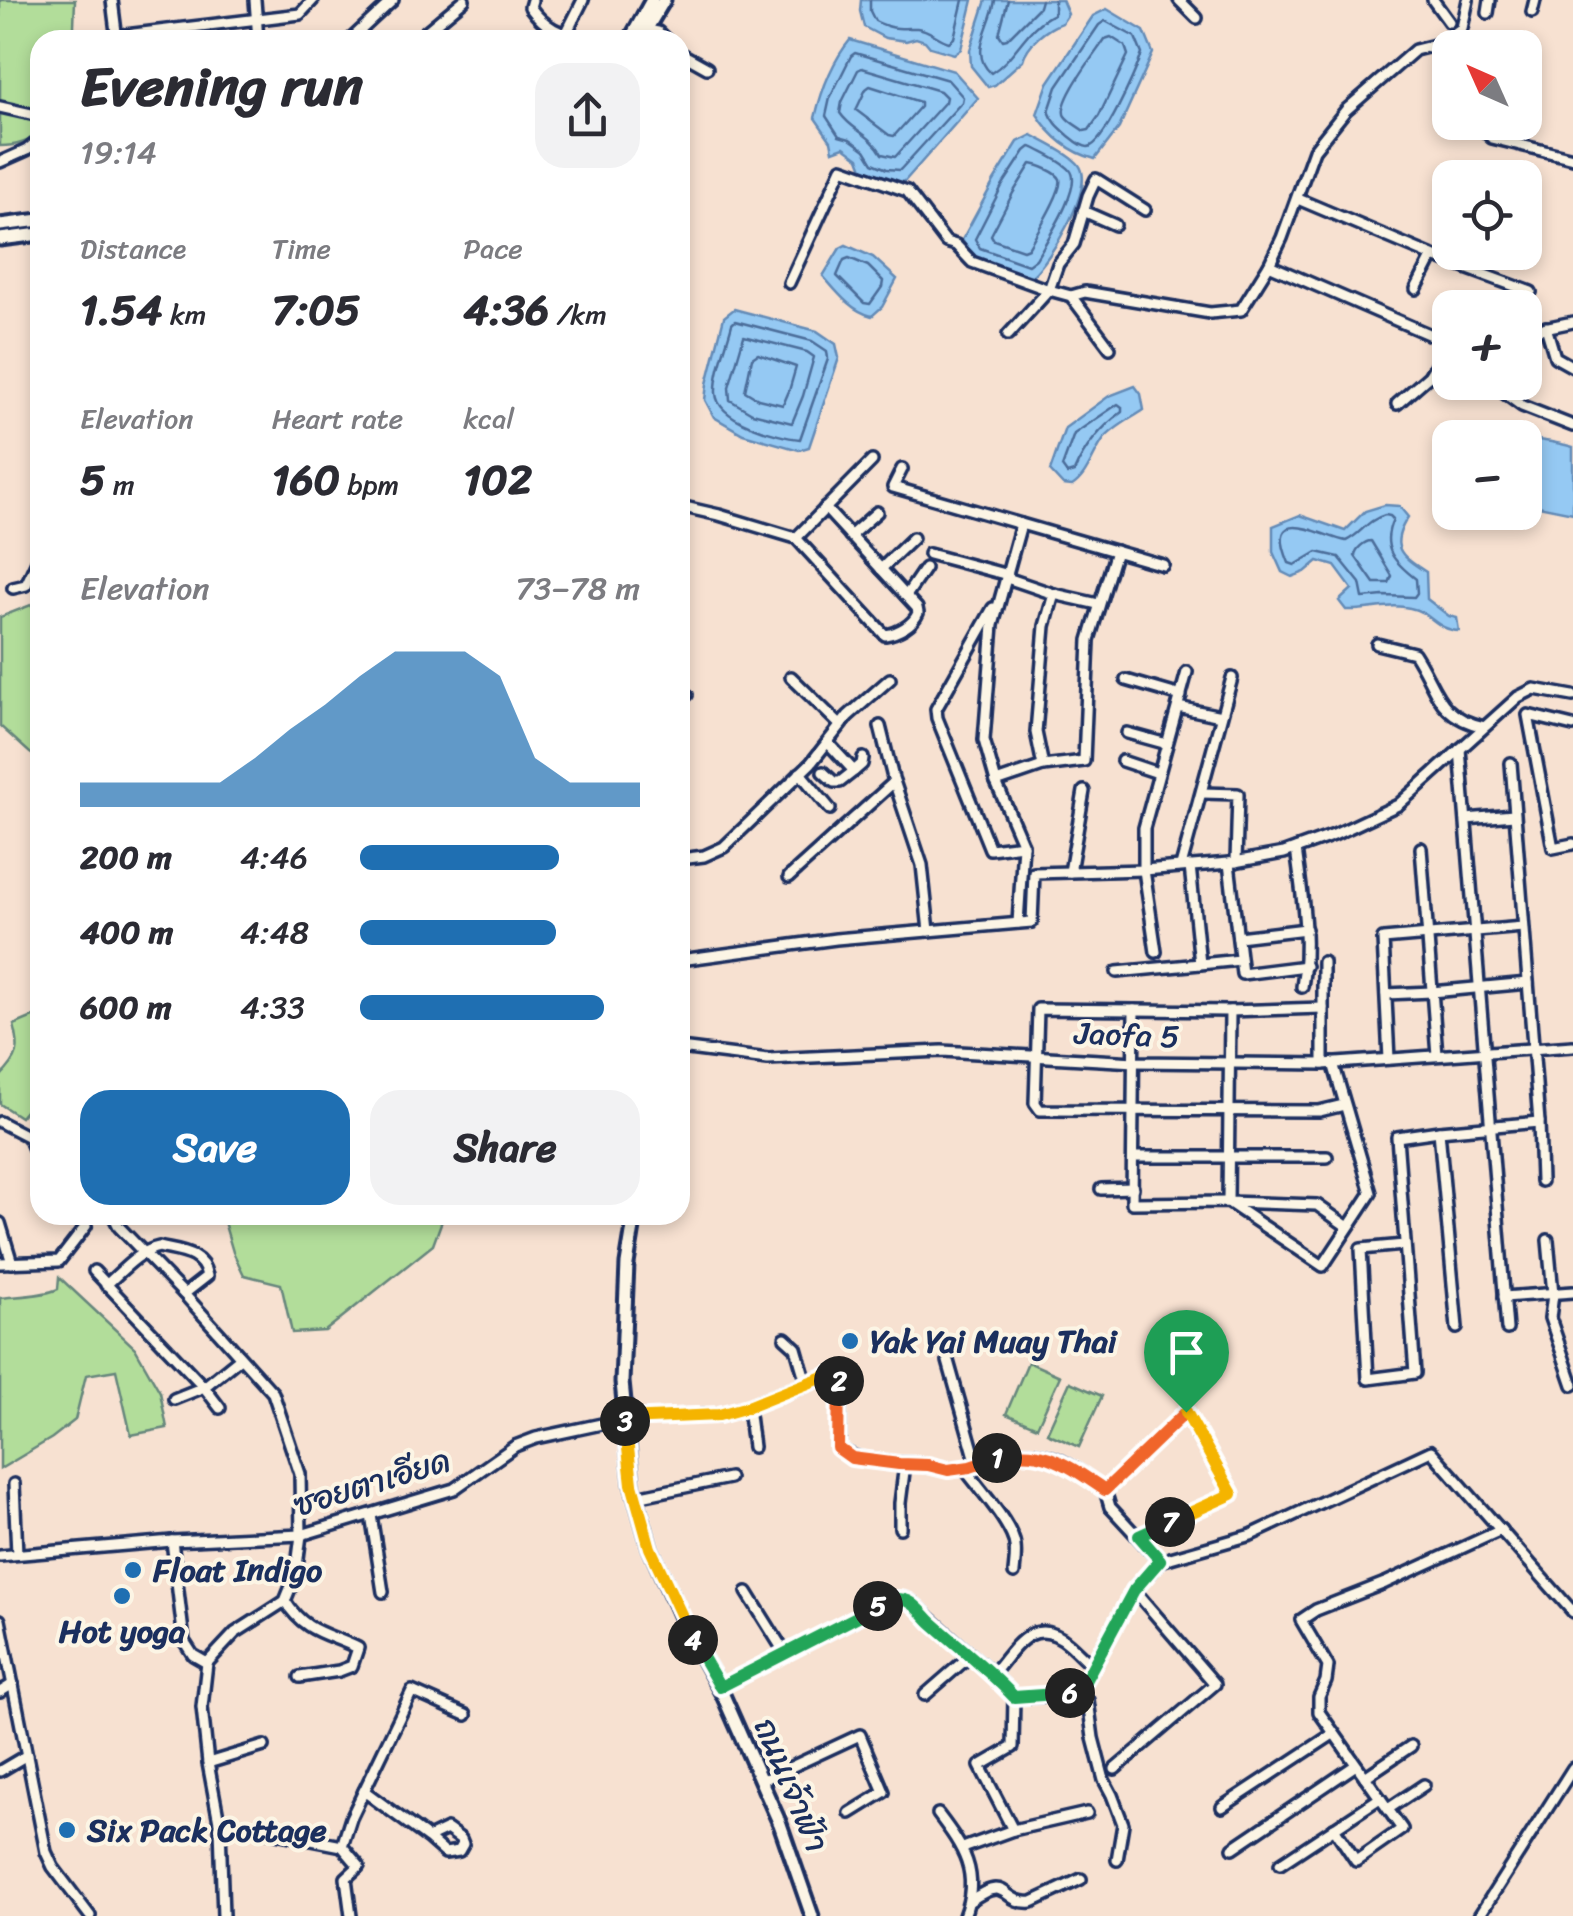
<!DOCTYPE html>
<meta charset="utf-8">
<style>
:root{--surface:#fff;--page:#f2f2f3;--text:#2b2b33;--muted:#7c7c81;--accent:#1f6fb2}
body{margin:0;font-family:Sriracha,"Playpen Sans Thai",sans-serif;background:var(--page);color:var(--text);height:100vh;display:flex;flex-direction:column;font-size:38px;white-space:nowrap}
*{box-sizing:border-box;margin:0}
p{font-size:32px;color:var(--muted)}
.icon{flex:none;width:55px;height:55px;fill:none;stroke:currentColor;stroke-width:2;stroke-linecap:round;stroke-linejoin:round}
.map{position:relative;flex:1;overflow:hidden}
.panel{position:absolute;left:30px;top:30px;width:660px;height:1195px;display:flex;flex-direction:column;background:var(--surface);border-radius:30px;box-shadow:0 5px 15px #0003}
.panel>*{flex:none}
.needle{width:65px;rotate:315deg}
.buttons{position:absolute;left:1432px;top:30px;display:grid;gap:20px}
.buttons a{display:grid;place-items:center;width:110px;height:110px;border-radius:20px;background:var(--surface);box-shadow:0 5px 15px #0003;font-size:50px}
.pin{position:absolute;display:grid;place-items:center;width:85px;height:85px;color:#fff;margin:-102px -42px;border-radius:50% 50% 50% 0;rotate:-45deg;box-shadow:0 0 10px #0007}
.pin .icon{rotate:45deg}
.km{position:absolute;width:50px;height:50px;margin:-25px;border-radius:50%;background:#222;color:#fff;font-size:28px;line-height:50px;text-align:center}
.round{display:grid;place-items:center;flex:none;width:105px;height:105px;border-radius:30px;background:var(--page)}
.overview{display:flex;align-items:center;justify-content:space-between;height:170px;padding:0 50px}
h1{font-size:55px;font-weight:700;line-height:75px}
.metrics{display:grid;grid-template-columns:repeat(3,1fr);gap:15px;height:170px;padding:10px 50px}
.metrics div{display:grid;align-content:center}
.metrics b{font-size:42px;font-weight:700}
.metrics small{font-size:28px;font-weight:400}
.metrics p{font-size:28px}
.chart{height:280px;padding:20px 50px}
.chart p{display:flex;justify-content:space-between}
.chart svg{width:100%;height:180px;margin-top:10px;fill:var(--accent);opacity:.7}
.primary-button{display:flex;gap:20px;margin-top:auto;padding:20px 50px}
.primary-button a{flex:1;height:115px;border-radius:30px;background:var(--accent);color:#fff;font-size:40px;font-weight:700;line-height:115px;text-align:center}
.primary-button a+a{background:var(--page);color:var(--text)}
ul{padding:0 50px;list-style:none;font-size:32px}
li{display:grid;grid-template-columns:160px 120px 1fr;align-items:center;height:75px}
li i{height:25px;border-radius:12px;background:var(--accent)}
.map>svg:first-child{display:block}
.green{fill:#b2dd9a;stroke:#66867c;stroke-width:2.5}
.water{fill:#95c9f3;stroke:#648bb7;stroke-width:2.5}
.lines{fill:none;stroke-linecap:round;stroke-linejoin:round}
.shore{stroke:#4c6d9a;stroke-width:2.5}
.minor-casing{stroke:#1b2f5e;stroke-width:16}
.major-casing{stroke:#1b2f5e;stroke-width:19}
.minor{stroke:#fcf5e5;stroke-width:9}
.major{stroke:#fcf5e5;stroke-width:11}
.split-1-casing{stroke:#fff;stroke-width:20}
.split-2-casing{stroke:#fff;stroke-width:20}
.split-3-casing{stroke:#fff;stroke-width:20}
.split-4-casing{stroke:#fff;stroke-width:20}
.split-5-casing{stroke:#fff;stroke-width:20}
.split-6-casing{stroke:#fff;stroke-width:20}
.split-7-casing{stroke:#fff;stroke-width:20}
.split-8-casing{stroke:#fff;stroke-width:20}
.split-1{stroke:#f0652b;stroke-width:12}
.split-2{stroke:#f0652b;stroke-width:12}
.split-3{stroke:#f5b400;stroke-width:12}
.split-4{stroke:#f5b400;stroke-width:12}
.split-5{stroke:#22a559;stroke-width:12}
.split-6{stroke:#22a559;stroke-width:12}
.split-7{stroke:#22a559;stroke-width:12}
.split-8{stroke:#f5b400;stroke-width:12}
.poi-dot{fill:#1f6fb2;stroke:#fcf5e5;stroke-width:4}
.labels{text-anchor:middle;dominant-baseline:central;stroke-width:8;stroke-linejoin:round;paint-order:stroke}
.street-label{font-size:32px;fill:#1b2f5e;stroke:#fcf5e5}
.poi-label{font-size:32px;font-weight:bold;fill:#1b2f5e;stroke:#fcf5e5;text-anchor:start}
</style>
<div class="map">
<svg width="1573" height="1916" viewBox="0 0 1573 1916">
<rect width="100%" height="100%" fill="#f7e1d1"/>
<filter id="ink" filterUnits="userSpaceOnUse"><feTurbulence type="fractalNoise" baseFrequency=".01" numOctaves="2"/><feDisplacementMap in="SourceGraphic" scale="20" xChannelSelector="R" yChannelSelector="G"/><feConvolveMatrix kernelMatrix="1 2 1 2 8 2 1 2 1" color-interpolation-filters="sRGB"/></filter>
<g filter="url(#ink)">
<g class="green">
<path d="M0,0H75L74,26L77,40H40V133C28,143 15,146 0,146Z"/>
<polygon points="31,605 40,613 40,759 30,753 0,726 0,617"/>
<path d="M40,1014V1093L20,1117L0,1104V1077C19,1058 21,1050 14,1025Z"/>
<polygon points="222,1215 444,1215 433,1245 325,1331 292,1333 281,1284 244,1275 233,1252"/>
<path d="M59,1277L135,1348L160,1392L167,1428L131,1435L116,1370L86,1375L75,1420L52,1438L0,1469V1298C18,1296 42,1296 58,1289Z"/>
<polygon points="1028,1362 1060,1376 1037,1427 1006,1414"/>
<polygon points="1070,1382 1102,1396 1079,1447 1047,1433"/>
</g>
<g class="water">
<polygon points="861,0 973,0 961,49 954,54 930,47 925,41 916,38 906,41 885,38 864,27 860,11"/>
<path d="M986,0H1062L1068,14L1062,23C1047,28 1027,44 1023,60L995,85L988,87L971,66L970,50Z"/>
<path d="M1107,9L1144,31L1153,53L1119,128L1095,159C1070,152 1051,137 1037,114L1048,83L1093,16Z"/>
<path d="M850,40L954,71L978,98L904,182L884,179L864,171L859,158L844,147L833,151L831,141L815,118C821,92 832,62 850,40Z"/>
<path d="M1032,135C1044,142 1071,154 1079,165C1096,187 1050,260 1032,276L1002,268L972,256L962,240L994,181L1018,142Z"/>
<path d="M846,245L873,257L897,279L882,307L872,316C851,311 837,292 823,276L840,248Z"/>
<polygon points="734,309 817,331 836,344 839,358 809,447 799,450 743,434 714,417 705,400 707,384 724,317"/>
<path d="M1135,386L1141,394L1144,410C1131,419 1114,427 1104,439C1092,455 1088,476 1072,486L1063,485L1050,471L1065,428L1109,396Z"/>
<path d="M1525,438C1542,441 1556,442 1573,447V513L1533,505L1525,493Z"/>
<path d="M1385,505L1399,506L1408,517C1389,546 1399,555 1426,572L1427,599L1449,616L1457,618L1459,631C1436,630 1431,612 1410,608C1388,603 1368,611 1346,610L1339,601L1352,589L1335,566L1318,561L1305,572L1292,577L1282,572L1273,552V526L1300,515L1345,531L1365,511Z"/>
</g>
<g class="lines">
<g class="shore">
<path d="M870,0V11L875,21C893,30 899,28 917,28C929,29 938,39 949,42L954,38L963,0"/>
<path d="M995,0C992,25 968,53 991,73C1016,58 1026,26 1054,14V0"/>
<polyline points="1008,0 999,34 1003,40 1007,39 1039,7 1041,0"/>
<path d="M1105,21L1135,37L1142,54C1136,70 1104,146 1088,147C1081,147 1073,139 1068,135C1059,127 1053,122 1049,111L1057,87L1099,25Z"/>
<path d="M1111,37L1125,46L1128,55L1099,116L1089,130L1084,131C1079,127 1069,122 1065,116C1056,103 1096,53 1105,39Z"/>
<polygon points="855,53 948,80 963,97 962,102 900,170 887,169 873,163 865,150 850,139 839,136 826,116 830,98 851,56"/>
<path d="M862,68L940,91L946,97L945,102L895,157L882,154C872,135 851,130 840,113L842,102L858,70Z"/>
<polygon points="870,86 920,102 920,107 894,136 889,135 856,110 866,89"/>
<path d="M1030,147L1034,148C1045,154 1062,161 1070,170C1084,185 1045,243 1036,259L1028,265L980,248L975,239L1002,186L1025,151Z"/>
<path d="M1031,164C1038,165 1057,172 1060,179C1064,190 1034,237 1028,248L1023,250L994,240L991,235L1013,193Z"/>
<polygon points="849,258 868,266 883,281 882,287 870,304 864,303 837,276 844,260"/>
<path d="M735,321L812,341L827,351L828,359L800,439C778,437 717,421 716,393C715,373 727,344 732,324Z"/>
<polygon points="744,336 807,352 814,357 803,396 792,423 752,413 730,400 729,387"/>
<polygon points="758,354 796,367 789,391 783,405 758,399 745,391 752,358"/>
<path d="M1118,404L1122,407V412C1100,428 1085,446 1074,472L1067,474L1062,467L1074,434Z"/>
<path d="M1385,515L1390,516L1393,519C1380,548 1394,562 1416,579L1417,593L1414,597L1383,596L1363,598L1360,583L1339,557L1317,552L1295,565L1289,563C1263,501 1323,537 1346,541C1363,533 1365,521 1385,515Z"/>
<path d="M1371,541L1392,576L1389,583H1374L1355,556C1355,549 1365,541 1371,541Z"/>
</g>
<defs>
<g id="minor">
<polyline points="112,0 117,40"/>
<polyline points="255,0 258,40"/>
<path d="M532,0L530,7C546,29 559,33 585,40"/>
<polyline points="1179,0 1197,18"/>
<polyline points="1433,0 1449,22"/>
<polyline points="1532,12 1535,0"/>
<polyline points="1488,13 1490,0"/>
<polyline points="646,30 658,32 666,40"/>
<polyline points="117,36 300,14 313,0"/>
<polyline points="564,38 583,0"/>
<polyline points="350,40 393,0"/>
<polyline points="416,40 464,0"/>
<polyline points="1435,45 1450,72"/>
<polyline points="680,53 707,68"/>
<polyline points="0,107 40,116"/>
<polyline points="1479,122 1484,130 1492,138 1573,158"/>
<polyline points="0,162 27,150 40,139"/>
<polyline points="1298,199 1433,256 1531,292"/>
<polyline points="1083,211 1115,225"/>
<polyline points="1269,265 1449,343 1429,376 1397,404"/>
<polyline points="789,283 842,168 907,191 946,242 956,245 972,262 1049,290 1071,296 1085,292 1210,313 1241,310 1269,265 1282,238 1314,150 1346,110 1415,50 1439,44 1462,28 1468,0"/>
<polyline points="1416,289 1433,256"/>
<polyline points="1071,296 1110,348"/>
<polyline points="1546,327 1555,357 1573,367"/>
<polyline points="1525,332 1573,322"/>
<polyline points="1008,335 1049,290 1058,264 1074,244 1088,196 1096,179 1145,210"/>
<polyline points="1489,382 1522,406 1573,426"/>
<polyline points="902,469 893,487 1163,565"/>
<polyline points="680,506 719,515 796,538 872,461"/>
<polyline points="850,536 877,512"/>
<path d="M796,538L885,635C898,633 913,625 918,613L917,608L825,508"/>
<polyline points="929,554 1008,575"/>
<polyline points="881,569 913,538"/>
<polyline points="1007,578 1054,594 1098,604"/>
<polyline points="13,588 26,585 40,555"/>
<polyline points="906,596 925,568"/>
<polyline points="993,608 936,709 937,718 990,849 1023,845"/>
<path d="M1377,644L1414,653C1438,690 1436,716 1484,727"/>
<polyline points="791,677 840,725"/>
<polyline points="1126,680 1181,696"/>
<polyline points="680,696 687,695"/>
<polyline points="1178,707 1221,716"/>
<polyline points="880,726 893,778 922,865 929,931"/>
<polyline points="1573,726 1528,715 1553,848 1573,844"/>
<polyline points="1127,733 1167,744"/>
<polyline points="1460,749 1507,1329"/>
<polyline points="1122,761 1158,773"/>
<polyline points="1511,763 1539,1122 1541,1181"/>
<polyline points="1043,766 1036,732 1045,626 1054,594"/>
<polyline points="854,771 862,764 863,758"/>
<polyline points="823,772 834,782 840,782 854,771 828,743"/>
<polyline points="800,773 830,809"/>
<polyline points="996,782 1043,766 1084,761 1089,640 1116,551"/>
<polyline points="1202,793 1238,794 1236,862"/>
<polyline points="1466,819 1514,815"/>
<polyline points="1421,848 1437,1055"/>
<path d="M1296,849C1302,895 1310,940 1302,987"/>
<polyline points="680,859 704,856 724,847 811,763 848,716 890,679"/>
<polyline points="1229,863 1242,974 1306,966"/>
<polyline points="1181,866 1232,678"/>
<polyline points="1190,866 1200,964 1240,960"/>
<polyline points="1070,872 1084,791"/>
<polyline points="789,877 894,782"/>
<polyline points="1018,923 1023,845 996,782 984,740 993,625 1021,524"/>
<polyline points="1238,937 1306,929"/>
<polyline points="1156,952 1144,870 1144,828 1187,672"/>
<polyline points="680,960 836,939 1032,922 1034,873 1144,870 1229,863 1284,853 1334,835 1398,805 1518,697 1534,689 1573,696"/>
<polyline points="1117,972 1200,964"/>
<polyline points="1386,994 1432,992 1528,983"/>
<polyline points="1323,1008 1230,1011 1038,1009 1035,1103 1040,1110 1319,1111 1344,1105"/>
<polyline points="1134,1010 1132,1203 1228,1202 1323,1266 1371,1193 1333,1063"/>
<polyline points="1230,1011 1228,1202 1317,1205 1348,1227"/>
<polyline points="680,1048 768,1059 942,1051 1135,1062 1323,1064 1573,1046"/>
<polyline points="1389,1059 1383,939 1523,927"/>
<polyline points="1323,1064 1323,962"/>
<polyline points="0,1122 29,1137 40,1164"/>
<polyline points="36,1125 40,1128"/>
<polyline points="1439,1131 1457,1328"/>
<polyline points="1133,1157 1327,1157"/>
<polyline points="1101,1189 1133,1188"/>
<polyline points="113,1215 119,1227 184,1294 273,1393 300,1474 301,1535 296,1574 285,1601 235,1633 207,1663 202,1707 208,1763 220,1827 223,1916"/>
<polyline points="0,1223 12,1263"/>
<polyline points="1548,1240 1553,1294 1550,1318 1573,1385"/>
<polyline points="1404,1245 1361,1249 1368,1379 1415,1373 1397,1137 1439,1131 1539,1122"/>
<polyline points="0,1263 59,1261 86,1226 77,1215"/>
<polyline points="94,1271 204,1387 220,1408"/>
<path d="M106,1285C122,1271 139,1251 159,1247C180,1252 202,1252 207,1276L184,1294"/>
<polyline points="1504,1297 1573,1292"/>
<polyline points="785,1338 796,1348 806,1382"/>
<polyline points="948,1361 977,1464"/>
<polyline points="174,1399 204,1387 240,1358"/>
<polyline points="748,1407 753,1447"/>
<path d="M964,1468C978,1487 1007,1519 1014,1541C1017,1551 1015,1562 1014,1573"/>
<polyline points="14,1484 17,1554"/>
<polyline points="1105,1490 1186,1412 1232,1494 1139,1536"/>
<polyline points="636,1497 729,1478"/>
<polyline points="371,1515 383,1592"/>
<polyline points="900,1528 900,1503 905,1464"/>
<polyline points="172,1541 184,1641 193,1655 207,1663"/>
<path d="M0,1556L172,1541L301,1535L454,1489L515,1446L536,1438L625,1419L719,1415L748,1407L836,1372L840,1383L839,1448C867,1468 898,1460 929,1466C937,1467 944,1470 952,1470C989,1467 1011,1443 1052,1457C1070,1463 1088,1479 1105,1490L1110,1507L1160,1561"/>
<polyline points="747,1592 785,1653"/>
<path d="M285,1601C305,1633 327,1633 358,1648L352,1666L339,1671L300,1677"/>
<polyline points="0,1620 46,1852 53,1867 90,1916"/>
<path d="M993,1674C1015,1648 1033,1613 1069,1644C1077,1651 1084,1659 1093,1666"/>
<polyline points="720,1687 891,1600 904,1599 913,1603 971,1655"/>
<polyline points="0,1692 13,1684"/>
<polyline points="1079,1692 1088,1700 1093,1738 1104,1780 1112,1795 1123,1824 1117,1860"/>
<polyline points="925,1695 971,1655 993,1674 1014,1697 1013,1747 980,1766 1013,1830"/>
<polyline points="1014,1697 1050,1696 1079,1692 1134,1590 1160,1561 1251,1535 1431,1451 1573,1612"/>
<polyline points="208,1763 264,1746"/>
<polyline points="1115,1769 1215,1684 1134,1590"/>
<polyline points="0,1771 27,1755"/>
<polyline points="1365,1777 1411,1746"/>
<polyline points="761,1781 860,1735 884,1792 850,1813"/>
<polyline points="364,1791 428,1838 447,1829 461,1839 463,1844 459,1851 445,1853 428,1838"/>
<polyline points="1222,1807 1333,1734"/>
<polyline points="1388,1809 1424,1785"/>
<path d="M938,1814C963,1847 981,1873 964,1916"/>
<polyline points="219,1822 342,1846 351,1818 412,1691 466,1715"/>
<polyline points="1334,1828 1356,1861 1402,1829 1319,1712 1319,1697 1326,1681 1328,1666 1301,1620 1316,1610 1385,1583 1501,1530"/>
<polyline points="342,1846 359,1866 346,1878 351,1916"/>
<polyline points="963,1848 1013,1830 1087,1813"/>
<polyline points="1233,1848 1356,1765"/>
<polyline points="1280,1864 1380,1798"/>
<path d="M970,1901C1011,1872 1000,1905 1032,1902L1081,1879"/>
<polyline points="1479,1916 1573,1768"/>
</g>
<g id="major">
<polyline points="630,40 652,0"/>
<polyline points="640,40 664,0"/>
<polyline points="0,225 40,220"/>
<polyline points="0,239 40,234"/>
<polyline points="635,1215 627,1264 622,1382 632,1484 650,1548 683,1622 723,1695 780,1824 812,1916"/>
</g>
</defs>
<use href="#minor" class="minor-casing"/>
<use href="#major" class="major-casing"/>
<use href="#minor" class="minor"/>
<use href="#major" class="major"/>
</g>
</g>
<g class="lines" filter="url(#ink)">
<defs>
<path id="split-1" d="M997,1458C1041,1443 1070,1467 1105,1490L1186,1412"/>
<polyline id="split-2" points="839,1381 838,1448 852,1458 899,1464 928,1465 948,1470 970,1467 997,1458"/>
<polyline id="split-3" points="625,1421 625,1419 719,1415 748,1407 836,1372 839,1381"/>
<polyline id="split-4" points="625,1421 632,1484 650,1548 693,1640"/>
<polyline id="split-5" points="693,1640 720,1687 878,1606"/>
<path id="split-6" d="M878,1606C888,1601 897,1596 908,1601C917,1605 924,1615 931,1622C959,1647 988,1669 1014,1697L1070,1693"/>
<polyline id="split-7" points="1070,1693 1079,1692 1134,1590 1160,1560 1139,1536 1170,1522"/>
<polyline id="split-8" points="1170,1522 1232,1494 1186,1412"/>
</defs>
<use href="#split-1" class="split-1-casing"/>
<use href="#split-2" class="split-2-casing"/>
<use href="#split-3" class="split-3-casing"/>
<use href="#split-4" class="split-4-casing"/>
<use href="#split-5" class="split-5-casing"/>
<use href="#split-6" class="split-6-casing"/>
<use href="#split-7" class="split-7-casing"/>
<use href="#split-8" class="split-8-casing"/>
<use href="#split-1" class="split-1"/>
<use href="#split-2" class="split-2"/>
<use href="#split-3" class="split-3"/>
<use href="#split-4" class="split-4"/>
<use href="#split-5" class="split-5"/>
<use href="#split-6" class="split-6"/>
<use href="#split-7" class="split-7"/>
<use href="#split-8" class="split-8"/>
</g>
<g class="poi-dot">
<circle cx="850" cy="1341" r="10"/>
<circle cx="133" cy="1570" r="10"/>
<circle cx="122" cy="1596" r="10"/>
<circle cx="67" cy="1830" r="10"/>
</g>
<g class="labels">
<g class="street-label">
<text transform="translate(1127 1035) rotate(2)">Jaofa 5</text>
<text transform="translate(372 1483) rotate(-17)">ซอยตาเอียด</text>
<text transform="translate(791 1785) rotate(67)">ถนนเจ้าฟ้า</text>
</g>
<g class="poi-label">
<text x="870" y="1341">Yak Yai Muay Thai</text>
<text x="153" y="1570">Float Indigo</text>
<text x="122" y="1631" text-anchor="middle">Hot yoga</text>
<text x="87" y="1830">Six Pack Cottage</text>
</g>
</g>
</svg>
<div class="buttons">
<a><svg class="needle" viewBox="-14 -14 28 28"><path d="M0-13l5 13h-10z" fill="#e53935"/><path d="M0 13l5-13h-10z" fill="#7c7c81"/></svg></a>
<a><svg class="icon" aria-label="locate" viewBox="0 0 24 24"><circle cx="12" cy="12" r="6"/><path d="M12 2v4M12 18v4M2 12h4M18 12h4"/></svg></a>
<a>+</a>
<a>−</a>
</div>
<div class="pin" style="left:1186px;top:1412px;background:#1e9e55"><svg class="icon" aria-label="arrive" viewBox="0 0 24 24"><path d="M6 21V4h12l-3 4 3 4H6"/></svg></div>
<b class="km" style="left:997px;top:1458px">1</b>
<b class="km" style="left:839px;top:1381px">2</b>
<b class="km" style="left:625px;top:1421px">3</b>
<b class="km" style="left:693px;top:1640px">4</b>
<b class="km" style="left:878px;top:1606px">5</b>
<b class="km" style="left:1070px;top:1693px">6</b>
<b class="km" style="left:1170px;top:1522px">7</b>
<section class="panel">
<div class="overview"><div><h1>Evening run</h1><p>19:14</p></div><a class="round"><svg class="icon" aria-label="share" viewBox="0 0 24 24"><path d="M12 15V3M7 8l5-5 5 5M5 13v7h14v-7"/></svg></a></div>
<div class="metrics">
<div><p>Distance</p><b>1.54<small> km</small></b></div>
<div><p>Time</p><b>7:05</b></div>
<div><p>Pace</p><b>4:36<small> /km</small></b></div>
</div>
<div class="metrics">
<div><p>Elevation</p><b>5<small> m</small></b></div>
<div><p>Heart rate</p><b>160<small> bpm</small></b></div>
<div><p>kcal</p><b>102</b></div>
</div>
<div class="chart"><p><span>Elevation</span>73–78 m</p>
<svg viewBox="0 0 160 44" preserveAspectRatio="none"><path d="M0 44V38L10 38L20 38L30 38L40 38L50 32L60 25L70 19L80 12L90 6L100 6L110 6L120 12L130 32L140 38L150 38L160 38V44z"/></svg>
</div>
<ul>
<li><b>200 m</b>4:46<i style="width:71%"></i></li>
<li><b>400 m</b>4:48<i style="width:70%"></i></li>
<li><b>600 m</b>4:33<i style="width:87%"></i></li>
</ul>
<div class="primary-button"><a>Save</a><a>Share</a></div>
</section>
</div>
